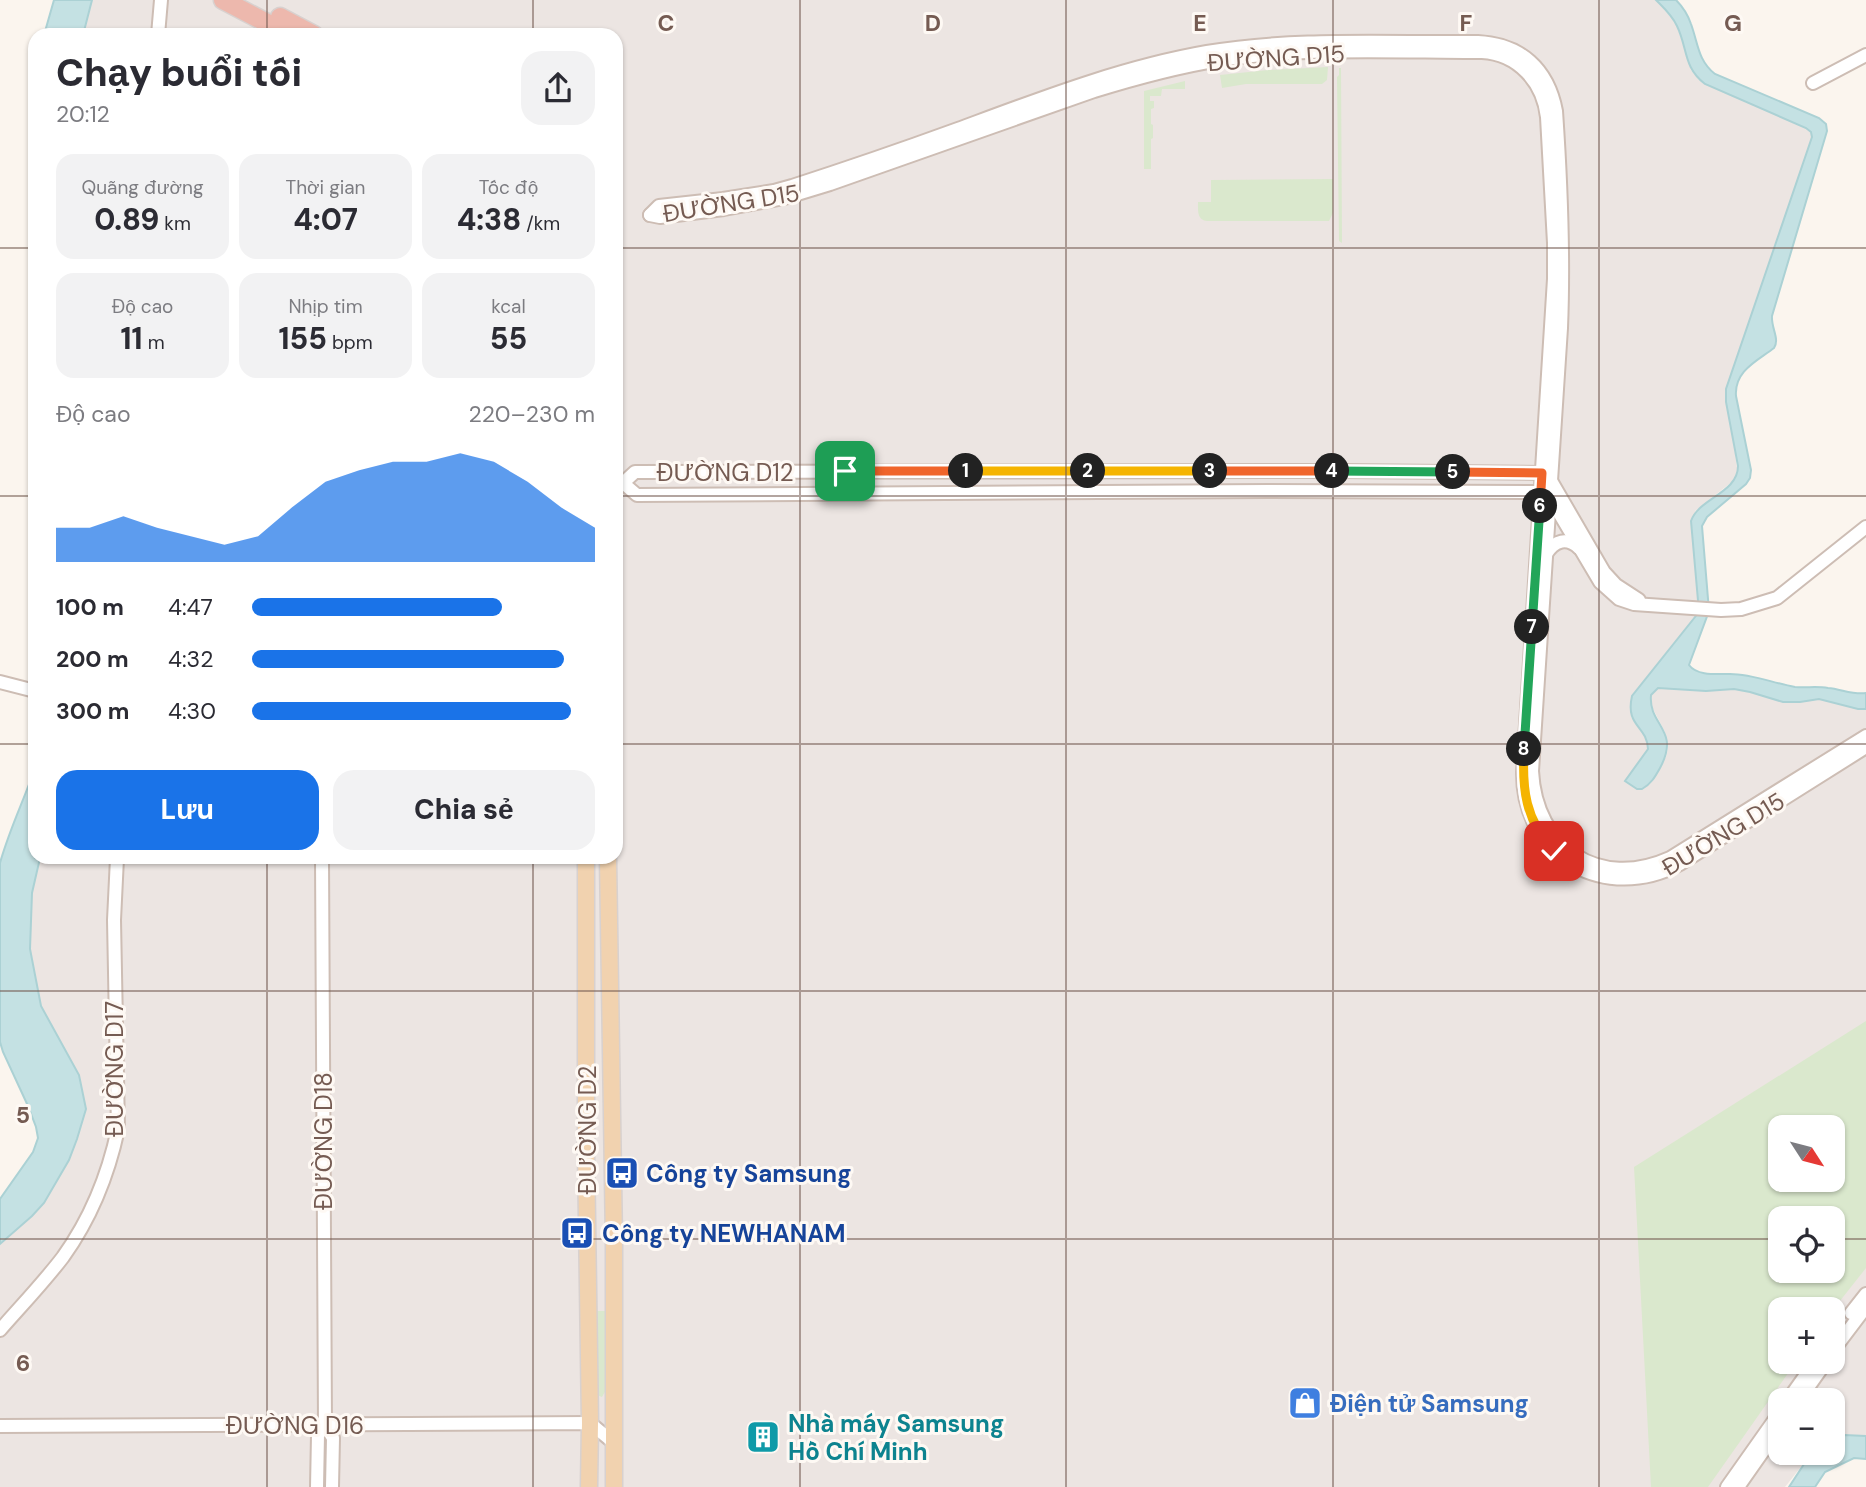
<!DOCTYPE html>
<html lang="vi">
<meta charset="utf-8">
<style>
:root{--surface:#fff;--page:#f2f2f3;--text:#2b2b33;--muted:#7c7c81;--accent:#1a73e8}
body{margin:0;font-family:"DM Sans",sans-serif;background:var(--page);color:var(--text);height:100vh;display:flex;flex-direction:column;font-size:26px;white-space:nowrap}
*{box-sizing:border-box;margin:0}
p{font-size:23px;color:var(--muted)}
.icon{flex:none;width:38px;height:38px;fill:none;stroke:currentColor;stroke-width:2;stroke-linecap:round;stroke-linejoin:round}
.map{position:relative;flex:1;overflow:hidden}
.side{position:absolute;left:28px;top:28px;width:595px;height:836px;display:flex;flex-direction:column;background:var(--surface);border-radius:21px;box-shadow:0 2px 5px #0004}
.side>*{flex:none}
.needle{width:46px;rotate:126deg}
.controls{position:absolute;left:1768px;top:1115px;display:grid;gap:14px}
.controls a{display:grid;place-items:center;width:77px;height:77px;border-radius:14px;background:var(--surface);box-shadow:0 2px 5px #0004;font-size:35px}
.pin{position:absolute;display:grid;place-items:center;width:60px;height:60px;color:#fff;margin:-30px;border-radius:14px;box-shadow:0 4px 10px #0006}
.km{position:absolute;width:35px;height:35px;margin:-18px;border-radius:50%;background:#222;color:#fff;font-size:19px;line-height:35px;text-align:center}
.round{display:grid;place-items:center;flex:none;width:74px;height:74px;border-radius:21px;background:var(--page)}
.head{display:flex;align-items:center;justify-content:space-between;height:119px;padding:0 28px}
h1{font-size:38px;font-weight:800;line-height:52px}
.figures{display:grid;grid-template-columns:repeat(3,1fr);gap:10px;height:119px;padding:7px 28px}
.figures div{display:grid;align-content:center;border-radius:18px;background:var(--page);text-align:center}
.figures b{font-size:30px;font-weight:800}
.figures small{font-size:19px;font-weight:400}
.figures p{font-size:19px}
.chart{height:196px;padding:14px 28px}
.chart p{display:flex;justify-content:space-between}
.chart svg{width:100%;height:126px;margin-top:7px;fill:var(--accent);opacity:.7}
.button{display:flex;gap:14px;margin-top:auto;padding:14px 28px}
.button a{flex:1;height:80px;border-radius:21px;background:var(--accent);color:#fff;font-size:28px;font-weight:800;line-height:80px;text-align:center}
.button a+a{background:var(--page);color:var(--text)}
ul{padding:0 28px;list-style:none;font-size:23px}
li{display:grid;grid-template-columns:112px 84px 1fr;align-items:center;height:52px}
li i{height:18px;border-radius:9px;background:var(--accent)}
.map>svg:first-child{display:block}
.industrial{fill:#ece5e2;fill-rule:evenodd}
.green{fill:#dae8cd;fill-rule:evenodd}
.water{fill:#c4e1e3;stroke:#abd1d4;stroke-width:2}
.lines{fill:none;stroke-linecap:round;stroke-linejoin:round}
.minor-casing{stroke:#cdbdb4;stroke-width:16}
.major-casing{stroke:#d8d1cf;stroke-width:19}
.highway-casing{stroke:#d8d1cf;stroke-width:21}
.minor{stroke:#fff;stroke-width:12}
.major{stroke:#f1d2af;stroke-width:16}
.highway{stroke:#edb8ad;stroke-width:18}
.split-1-casing{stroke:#fff;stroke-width:14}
.split-2-casing{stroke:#fff;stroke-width:14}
.split-3-casing{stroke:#fff;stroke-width:14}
.split-4-casing{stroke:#fff;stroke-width:14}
.split-5-casing{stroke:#fff;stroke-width:14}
.split-6-casing{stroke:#fff;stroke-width:14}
.split-7-casing{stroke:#fff;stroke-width:14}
.split-8-casing{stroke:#fff;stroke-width:14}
.split-9-casing{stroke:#fff;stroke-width:14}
.split-1{stroke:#f0652b;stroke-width:9}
.split-2{stroke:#f5b400;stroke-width:9}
.split-3{stroke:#f5b400;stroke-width:9}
.split-4{stroke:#f0652b;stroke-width:9}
.split-5{stroke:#22a559;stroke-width:9}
.split-6{stroke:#f0652b;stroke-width:9}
.split-7{stroke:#22a559;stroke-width:9}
.split-8{stroke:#22a559;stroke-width:9}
.split-9{stroke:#f5b400;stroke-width:9}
.grid{fill:none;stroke:#755b52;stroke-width:2;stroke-opacity:0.55}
.labels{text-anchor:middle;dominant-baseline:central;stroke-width:6;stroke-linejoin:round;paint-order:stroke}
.street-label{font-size:24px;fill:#755b52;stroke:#fef9f4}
.transit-label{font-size:24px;font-weight:bold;fill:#164399;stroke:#fef9f4;text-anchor:start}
.shop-label{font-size:24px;font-weight:bold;fill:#366cbe;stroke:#fef9f4;text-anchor:start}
.culture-label{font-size:24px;font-weight:bold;fill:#0d838f;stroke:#fef9f4;text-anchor:start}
.grid-label{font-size:23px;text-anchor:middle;font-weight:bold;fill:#755b52;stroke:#fef9f4;stroke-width:6;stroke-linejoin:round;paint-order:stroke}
</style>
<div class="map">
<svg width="1866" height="1487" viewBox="0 0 1866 1487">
<rect width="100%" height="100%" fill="#fbf5ee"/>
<path class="industrial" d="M92,0H1656L1676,23L1691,70L1698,79L1705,84L1806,128L1811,132L1812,137L1726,389L1738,475L1733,481L1695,511L1699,612L1632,696L1631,717L1647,739L1648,746L1642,789L1653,780L1666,757L1668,749L1665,732L1652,707L1651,695L1658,688L1706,691L1734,689L1749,692L1783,702H1800L1819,699L1858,709H1866V1436L1844,1435L1832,1438V1400H1780V1452L1812,1453L1785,1487H0V1244L32,1216L44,1203L69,1160L77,1139L86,1109L79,1075L41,1006L30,949L32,893L40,858H616V35H83ZM1780,1127H1832V1180H1780ZM1780,1218H1832V1270H1780ZM1780,1309H1832V1362H1780Z"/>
<g class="green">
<polygon points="1328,67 1327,80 1322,84 1246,84 1222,88 1220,75 1268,70"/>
<polygon points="1339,68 1341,68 1342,243 1339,241 1337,77 1339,75"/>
<polygon points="1185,81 1185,89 1162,89 1161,96 1150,96 1150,101 1154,101 1154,108 1151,109 1151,124 1153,125 1153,138 1151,139 1151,169 1144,169 1144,91"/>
<path d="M1333,179V213L1329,221H1209C1197,221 1198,211 1198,202H1211V180Z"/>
<path d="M1866,1021V1268L1832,1311V1309H1780V1362H1796L1708,1487H1651L1634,1167ZM1780,1127H1832V1180H1780ZM1780,1218H1832V1270H1780Z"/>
<polygon points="594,1311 605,1311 606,1390 602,1397 597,1395"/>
</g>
<g class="water">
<polygon points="54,0 92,0 83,35 44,35"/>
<path d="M1656,0H1676C1683,7 1688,15 1691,24C1698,43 1698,61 1715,74L1819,118L1826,124L1827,131L1772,316C1771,328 1780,339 1774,348C1757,361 1734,371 1736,396L1751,470L1750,478L1746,484L1707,517L1702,526L1709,611L1689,665C1697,676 1716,674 1730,674C1752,674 1773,683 1795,687C1806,688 1817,686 1828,688C1841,689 1853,695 1866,693V709H1858L1819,699L1800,702H1783L1750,692L1734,689L1706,691L1658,688L1651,695C1648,726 1681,729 1660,768C1655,777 1651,784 1642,789H1637L1625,781L1648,749C1647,725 1625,727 1632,696L1699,612L1691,521C1699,498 1738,493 1738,466L1726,402V389L1812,137L1811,132L1806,128L1705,84C1683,67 1688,49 1677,26C1672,15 1664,8 1656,0Z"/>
<path d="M35,768V858H40L32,893L30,949L41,1006L79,1075L86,1109L77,1139L69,1160L44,1203L32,1216L0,1244V1199L33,1152L38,1138L36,1127L28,1106L3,1052L0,1042V863C9,830 24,800 35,768Z"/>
<polygon points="1844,1435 1866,1436 1866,1459 1854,1458 1825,1472 1815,1487 1789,1487 1810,1455 1812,1453 1832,1452 1832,1438"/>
</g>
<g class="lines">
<defs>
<g id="minor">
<polyline points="158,35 161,0"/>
<polyline points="1813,83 1866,55"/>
<path d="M650,215L659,206L723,199L774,191L792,186C848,168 903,149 958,129C1039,99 1121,67 1207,52C1296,37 1388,43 1478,42C1521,44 1548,69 1556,111C1561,184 1564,255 1561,328L1532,771C1536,848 1599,890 1670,858L1866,736"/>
<path d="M650,215L660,217L724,209L784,198L830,184L1094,91C1136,78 1177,67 1219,60C1306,47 1395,52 1482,52C1518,54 1543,82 1547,117L1554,243V279L1523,772C1522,858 1606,904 1680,864L1866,747"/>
<polyline points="618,483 623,483 635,472 1345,471 1542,473 1550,479 1604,572 1616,585 1639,600"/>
<polyline points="623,483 637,495 1268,491 1541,492 1549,496 1600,582 1619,599 1634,604 1721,610 1741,609 1777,598 1866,527"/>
<path d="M1546,554C1555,540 1567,537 1579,548"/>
<polyline points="0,682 35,691"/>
<polyline points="322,858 325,1425 333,1438 332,1487"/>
<polyline points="1851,1313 1866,1294"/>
<path d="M0,1330C21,1306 44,1282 63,1257C91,1218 108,1176 118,1129L114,920L117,858"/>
<polyline points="1832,1352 1866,1307"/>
<polyline points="1788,1400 1815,1362"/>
<polyline points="1799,1400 1826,1362"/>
<polyline points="0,1426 590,1423 614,1443"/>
<polyline points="317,1487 318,1435 325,1425"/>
<polyline points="1727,1487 1780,1412"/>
<polyline points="1738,1487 1780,1427"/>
</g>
<g id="major">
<polyline points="586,858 586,1152 590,1423 589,1487"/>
<polyline points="608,858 614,1242 614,1487"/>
</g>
<g id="highway">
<polyline points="223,0 290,35"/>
<polyline points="280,17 314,35"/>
</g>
</defs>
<use href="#minor" class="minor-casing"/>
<use href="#major" class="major-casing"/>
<use href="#highway" class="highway-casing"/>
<use href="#minor" class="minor"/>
<use href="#major" class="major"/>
<use href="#highway" class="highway"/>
</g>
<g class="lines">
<defs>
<polyline id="split-1" points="845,471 966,471"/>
<polyline id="split-2" points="966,471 1088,471"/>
<polyline id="split-3" points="1088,471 1210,471"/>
<polyline id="split-4" points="1210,471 1332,471"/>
<polyline id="split-5" points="1332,471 1453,472"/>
<polyline id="split-6" points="1453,472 1542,473 1540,506"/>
<polyline id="split-7" points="1532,627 1540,506"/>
<polyline id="split-8" points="1524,749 1532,627"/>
<path id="split-9" d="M1524,749C1522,789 1525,820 1554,851"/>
</defs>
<use href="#split-1" class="split-1-casing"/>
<use href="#split-2" class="split-2-casing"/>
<use href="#split-3" class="split-3-casing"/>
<use href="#split-4" class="split-4-casing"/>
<use href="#split-5" class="split-5-casing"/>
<use href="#split-6" class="split-6-casing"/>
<use href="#split-7" class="split-7-casing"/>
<use href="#split-8" class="split-8-casing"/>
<use href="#split-9" class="split-9-casing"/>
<use href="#split-1" class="split-1"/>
<use href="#split-2" class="split-2"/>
<use href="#split-3" class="split-3"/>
<use href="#split-4" class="split-4"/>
<use href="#split-5" class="split-5"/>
<use href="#split-6" class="split-6"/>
<use href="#split-7" class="split-7"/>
<use href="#split-8" class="split-8"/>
<use href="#split-9" class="split-9"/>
</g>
<path class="grid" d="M267,0V35M533,0V35M800,0V1487M1066,0V1487M1333,0V1487M1599,0V1487M0,248H35M616,248H1866M0,496H35M616,496H1866M0,744H35M616,744H1866M267,858V1487M533,858V1487M0,991H1866M0,1239H1780M1832,1239H1866"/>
<defs>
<symbol id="bus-square" viewBox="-11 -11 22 22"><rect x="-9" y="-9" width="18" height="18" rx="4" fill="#1a4fb4" stroke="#fef9f4"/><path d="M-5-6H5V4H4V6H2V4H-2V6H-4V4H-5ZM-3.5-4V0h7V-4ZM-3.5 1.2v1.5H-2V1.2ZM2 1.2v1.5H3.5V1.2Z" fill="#fff"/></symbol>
<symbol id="shop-square" viewBox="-11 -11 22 22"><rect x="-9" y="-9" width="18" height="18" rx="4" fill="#3f7fe0" stroke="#fef9f4"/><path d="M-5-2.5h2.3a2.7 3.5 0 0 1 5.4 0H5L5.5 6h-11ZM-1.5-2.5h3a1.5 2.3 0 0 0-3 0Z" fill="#fff"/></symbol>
<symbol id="building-square" viewBox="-11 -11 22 22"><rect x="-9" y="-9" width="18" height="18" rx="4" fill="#0f9aa8" stroke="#fef9f4"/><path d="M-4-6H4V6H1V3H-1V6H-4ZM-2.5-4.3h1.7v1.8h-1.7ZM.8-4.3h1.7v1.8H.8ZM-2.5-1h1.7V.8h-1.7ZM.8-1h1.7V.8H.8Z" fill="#fff"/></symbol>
</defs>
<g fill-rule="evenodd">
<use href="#bus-square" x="603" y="1154" width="38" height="38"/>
<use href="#bus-square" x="558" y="1214" width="38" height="38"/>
<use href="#shop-square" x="1286" y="1384" width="38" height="38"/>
<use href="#building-square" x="744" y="1418" width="38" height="38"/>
</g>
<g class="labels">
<g class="street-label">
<text transform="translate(1276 58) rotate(-4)">ĐƯỜNG D15</text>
<text transform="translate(731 203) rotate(-9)">ĐƯỜNG D15</text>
<text x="725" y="472">ĐƯỜNG D12</text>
<text transform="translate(1723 834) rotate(-31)">ĐƯỜNG D15</text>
<text transform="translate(114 1069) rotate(-90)">ĐƯỜNG D17</text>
<text transform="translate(587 1130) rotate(-90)">ĐƯỜNG D2</text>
<text transform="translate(323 1141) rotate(-90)">ĐƯỜNG D18</text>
<text x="295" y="1425">ĐƯỜNG D16</text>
</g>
<g class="transit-label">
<text x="646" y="1173">Công ty Samsung</text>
<text x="602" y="1233">Công ty NEWHANAM</text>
</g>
<g class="shop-label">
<text x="1330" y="1403">Điện tử Samsung</text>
</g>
<g class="culture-label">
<text x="788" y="1423">Nhà máy Samsung<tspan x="788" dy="28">Hồ Chí Minh</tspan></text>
</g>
</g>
<g class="grid-label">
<text x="666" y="31">C</text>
<text x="933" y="31">D</text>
<text x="1200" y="31">E</text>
<text x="1466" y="31">F</text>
<text x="1733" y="31">G</text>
<text x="23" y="1123">5</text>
<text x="23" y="1371">6</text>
</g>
</svg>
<div class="controls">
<a><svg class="needle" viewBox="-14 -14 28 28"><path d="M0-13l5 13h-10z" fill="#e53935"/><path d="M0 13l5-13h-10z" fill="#7c7c81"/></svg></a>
<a><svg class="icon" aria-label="locate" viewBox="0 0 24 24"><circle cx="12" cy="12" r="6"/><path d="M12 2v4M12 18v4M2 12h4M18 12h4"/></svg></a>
<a>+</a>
<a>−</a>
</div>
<div class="pin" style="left:845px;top:471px;background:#1e9e55"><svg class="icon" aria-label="arrive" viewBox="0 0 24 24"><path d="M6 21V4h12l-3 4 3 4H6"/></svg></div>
<div class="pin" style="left:1554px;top:851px;background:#d93025"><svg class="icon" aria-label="check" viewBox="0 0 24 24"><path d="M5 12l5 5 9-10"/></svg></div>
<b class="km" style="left:966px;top:471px">1</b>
<b class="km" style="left:1088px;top:471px">2</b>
<b class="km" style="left:1210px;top:471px">3</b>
<b class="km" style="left:1332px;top:471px">4</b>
<b class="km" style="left:1453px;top:472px">5</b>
<b class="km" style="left:1540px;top:506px">6</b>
<b class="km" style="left:1532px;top:627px">7</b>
<b class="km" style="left:1524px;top:749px">8</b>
<section class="side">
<div class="head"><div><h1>Chạy buổi tối</h1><p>20:12</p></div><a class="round"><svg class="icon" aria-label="share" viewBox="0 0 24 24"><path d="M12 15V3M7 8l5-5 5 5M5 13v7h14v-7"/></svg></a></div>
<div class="figures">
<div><p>Quãng đường</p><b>0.89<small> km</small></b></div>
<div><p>Thời gian</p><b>4:07</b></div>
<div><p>Tốc độ</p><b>4:38<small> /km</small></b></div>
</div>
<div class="figures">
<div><p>Độ cao</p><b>11<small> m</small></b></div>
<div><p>Nhịp tim</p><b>155<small> bpm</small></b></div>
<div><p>kcal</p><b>55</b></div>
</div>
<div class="chart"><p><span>Độ cao</span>220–230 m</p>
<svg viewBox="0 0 160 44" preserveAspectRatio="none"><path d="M0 44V32L10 32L20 28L30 32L40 35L50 38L60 35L70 25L80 16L90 12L100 9L110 9L120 6L130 9L140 16L150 25L160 32V44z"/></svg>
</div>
<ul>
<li><b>100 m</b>4:47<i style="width:73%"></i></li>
<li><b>200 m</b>4:32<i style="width:91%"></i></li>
<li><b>300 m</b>4:30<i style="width:93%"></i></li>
</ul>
<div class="button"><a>Lưu</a><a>Chia sẻ</a></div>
</section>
</div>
